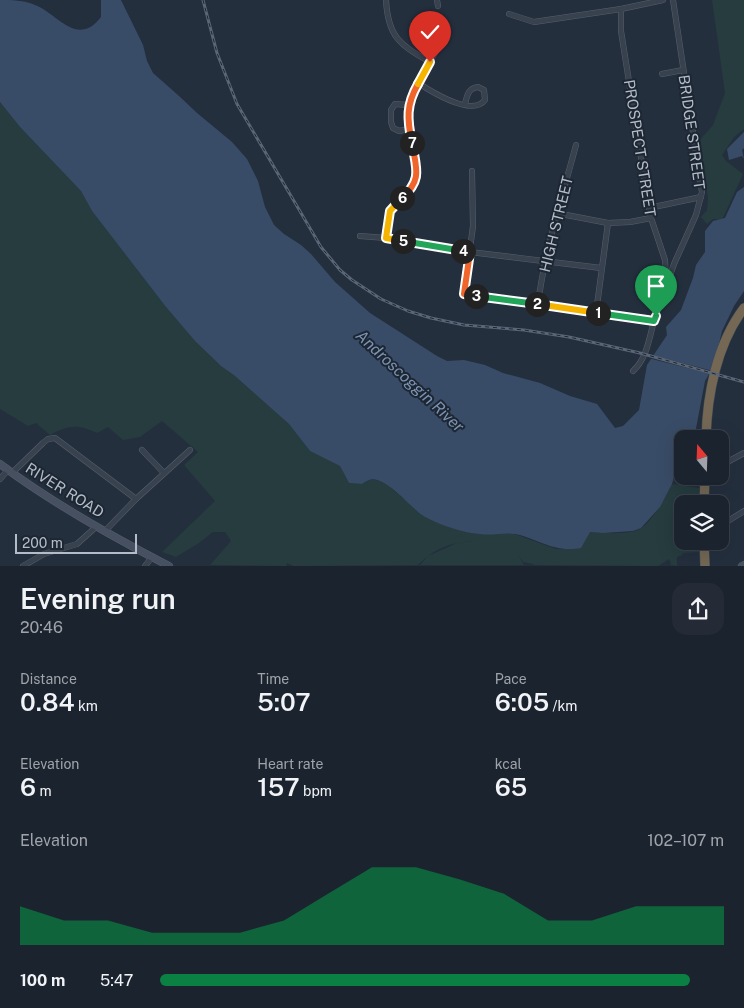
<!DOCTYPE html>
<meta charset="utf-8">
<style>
:root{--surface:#1b232e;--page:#242b36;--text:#f1f3f6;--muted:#a0a4aa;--line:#39404a;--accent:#0b8043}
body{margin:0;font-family:"Public Sans",sans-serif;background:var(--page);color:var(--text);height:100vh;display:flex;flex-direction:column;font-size:19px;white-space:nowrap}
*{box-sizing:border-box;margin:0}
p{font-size:16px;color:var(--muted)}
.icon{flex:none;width:28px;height:28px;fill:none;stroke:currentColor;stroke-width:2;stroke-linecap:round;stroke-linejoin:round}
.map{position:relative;height:566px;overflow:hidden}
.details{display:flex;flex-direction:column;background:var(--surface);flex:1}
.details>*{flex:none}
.needle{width:32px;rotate:341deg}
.buttons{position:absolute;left:674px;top:430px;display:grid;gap:10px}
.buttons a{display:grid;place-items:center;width:55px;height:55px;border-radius:10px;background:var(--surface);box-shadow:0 5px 20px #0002,0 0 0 1px var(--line);font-size:25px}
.scale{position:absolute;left:15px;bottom:12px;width:122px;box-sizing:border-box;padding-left:5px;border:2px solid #b4bcc9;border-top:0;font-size:14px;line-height:18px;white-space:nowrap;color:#b4bcc9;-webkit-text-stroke:4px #1d2633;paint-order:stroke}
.pin{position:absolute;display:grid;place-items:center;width:42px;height:42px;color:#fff;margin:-51px -21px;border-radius:50% 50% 50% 0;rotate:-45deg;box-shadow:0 0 5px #0007}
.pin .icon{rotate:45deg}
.km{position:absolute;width:25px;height:25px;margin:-12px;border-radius:50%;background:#222;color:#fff;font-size:14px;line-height:25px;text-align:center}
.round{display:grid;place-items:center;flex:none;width:52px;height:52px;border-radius:15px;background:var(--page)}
.summary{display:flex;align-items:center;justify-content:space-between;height:85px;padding:0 20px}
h1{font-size:28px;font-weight:600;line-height:38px}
.figures{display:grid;grid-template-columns:repeat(3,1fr);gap:8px;height:85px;padding:5px 20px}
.figures div{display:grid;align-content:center}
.figures b{font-size:25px;font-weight:600}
.figures small{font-size:14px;font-weight:400}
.figures p{font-size:14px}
.chart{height:140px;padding:10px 20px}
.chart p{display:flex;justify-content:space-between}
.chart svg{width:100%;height:90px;margin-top:5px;fill:var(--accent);opacity:.7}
ul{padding:0 20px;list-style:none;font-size:16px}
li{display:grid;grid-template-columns:80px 60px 1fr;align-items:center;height:38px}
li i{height:12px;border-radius:6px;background:var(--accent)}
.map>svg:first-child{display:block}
.green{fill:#263c3f}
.water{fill:#394c67}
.pier{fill:#242f3e}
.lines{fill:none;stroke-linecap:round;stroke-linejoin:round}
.street-casing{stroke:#565f6c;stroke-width:6}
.secondary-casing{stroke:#565f6c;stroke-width:8}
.highway-casing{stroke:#434c59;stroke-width:10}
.street{stroke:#38414e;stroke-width:5}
.secondary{stroke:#465061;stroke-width:7}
.highway{stroke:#746855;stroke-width:9}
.rail-casing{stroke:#5a6575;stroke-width:3}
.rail{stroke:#1d2633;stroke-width:1;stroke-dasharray:4;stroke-linecap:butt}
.split-1-casing{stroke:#fff;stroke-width:10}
.split-2-casing{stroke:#fff;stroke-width:10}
.split-3-casing{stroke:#fff;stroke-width:10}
.split-4-casing{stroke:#fff;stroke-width:10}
.split-5-casing{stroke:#fff;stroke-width:10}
.split-6-casing{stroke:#fff;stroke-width:10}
.split-7-casing{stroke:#fff;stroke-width:10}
.split-8-casing{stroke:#fff;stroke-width:10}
.split-9-casing{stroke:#fff;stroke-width:10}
.split-1{stroke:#22a559;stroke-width:6}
.split-2{stroke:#f5b400;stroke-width:6}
.split-3{stroke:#22a559;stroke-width:6}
.split-4{stroke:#f0652b;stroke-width:6}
.split-5{stroke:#22a559;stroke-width:6}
.split-6{stroke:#f5b400;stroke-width:6}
.split-7{stroke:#f0652b;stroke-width:6}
.split-8{stroke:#f0652b;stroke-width:6}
.split-9{stroke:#f5b400;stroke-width:6}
.labels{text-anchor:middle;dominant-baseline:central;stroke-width:4;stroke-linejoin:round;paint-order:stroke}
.street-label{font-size:15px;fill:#b4bcc9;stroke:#1d2633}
.water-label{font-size:16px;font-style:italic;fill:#7c92b1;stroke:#1d2633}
</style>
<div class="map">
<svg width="744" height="566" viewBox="0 0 744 566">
<rect width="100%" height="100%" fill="#242f3e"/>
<g class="green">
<polygon points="712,0 744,0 744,129 735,136 722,155 726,161 743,174 722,220 713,219 707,224 701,217 707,210 708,198 700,140 713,125 725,93"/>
<path d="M0,102L20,127L81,191L92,211L166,307L195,341L221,366L235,376L289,424L310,451L340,466L349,483L362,484L369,480H376L384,482L422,514L433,521L468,532L480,534L512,533L556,549H574L589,532C602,533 630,535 640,529C653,521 665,497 672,484L699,488V504H682V541H698L699,552L683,553L682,555L677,557V566L669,565L671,564L669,559L658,566L534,565L533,564L523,562L518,555L524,565H420L428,556L457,543L473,541C451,542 433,549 418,565L294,566L287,563L286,566L210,565L231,541L225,532H213L199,543L176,557L162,552L215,501L184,465L198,452L162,421L140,437L123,440L108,427L97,433C77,424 69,425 50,435L36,423L28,426L0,409Z"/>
</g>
<g class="water">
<path d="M0,0C12,0 23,0 35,5C58,14 77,48 101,17V0H121L143,45L147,61L153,73L179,96L197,113L232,142L247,159L258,181L265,207L274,225L284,234L301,245L311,254L335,282L370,313L437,356L447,361L464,360L485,365L503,373L540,383L570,396L597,404L615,428L623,426L639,410L647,365L667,335L666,327L681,310L693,278L696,265L705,252V231L713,221L725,218L737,192L744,187V291L734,306L722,331L714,365L705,381L694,439H682V462L676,470L672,484L660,507L641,528L633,531L603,533L590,532L581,548C553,553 540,539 515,534C504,532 492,536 480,534C464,533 436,524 422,515C410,507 384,474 369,480C366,481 364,483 362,484L349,483L340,466L310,451L289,424L235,376L221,366L195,341L166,307L92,211L81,191L20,127L0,102Z"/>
<polygon points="744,132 744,148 742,150 744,159 742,156 729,160 727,149"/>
</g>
<polygon class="pier" points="651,355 713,371 711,374 648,358"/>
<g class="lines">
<defs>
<g id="street">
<path d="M386,0C388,37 400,45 430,62"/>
<polyline points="437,0 438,6"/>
<polyline points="621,9 621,31 649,208 651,218 665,260 666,281"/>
<polyline points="509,14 534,22 621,9 663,0"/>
<polyline points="662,74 683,70"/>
<path d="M418,83C432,92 472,117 485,100L484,90L478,87C468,88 467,96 465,104"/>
<polyline points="408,105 395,104 391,110 391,122 393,128 399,131 409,129"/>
<polyline points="472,171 473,226 464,294 654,321 674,264 696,215 702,192 673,0"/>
<polyline points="649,208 701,197"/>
<polyline points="556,213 608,223 630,222 651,218"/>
<polyline points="360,236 386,238 470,252 601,268"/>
<path d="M386,238C387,229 387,218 391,210C397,198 412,193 416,179C417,154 403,128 409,103C416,74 445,54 440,22"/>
<path d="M538,304C545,249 562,198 576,145"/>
<polyline points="596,313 608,223"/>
<path d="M633,371C647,358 649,339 654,321"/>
<polyline points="142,450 164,473"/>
<polyline points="720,466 744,453"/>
<polyline points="12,473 43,443 48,439 55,438 136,499"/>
<polyline points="0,479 8,470"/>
<polyline points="720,526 744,511"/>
<polyline points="105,531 136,499 190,450"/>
<polyline points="23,566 44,554 77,544 97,526"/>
<polyline points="145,566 152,557"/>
</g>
<g id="secondary">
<path d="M0,464C52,503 111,536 169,566"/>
<polyline points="742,566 744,565"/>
</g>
<g id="highway">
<path d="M706,439C707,394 717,344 744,308"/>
<polyline points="704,504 705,476"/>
<polyline points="704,541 705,566"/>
</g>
</defs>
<use href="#street" class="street-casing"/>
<use href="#secondary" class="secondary-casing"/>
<use href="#highway" class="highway-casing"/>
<use href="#street" class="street"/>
<use href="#secondary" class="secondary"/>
<use href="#highway" class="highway"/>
<defs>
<polyline id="rail" points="203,0 217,53 237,104 321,247 340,270 352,280 381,299 408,311 431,318 464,325 524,330 569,337 640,353 744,382"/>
</defs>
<use href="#rail" class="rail-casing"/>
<use href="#rail" class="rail"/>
</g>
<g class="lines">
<defs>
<polyline id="split-1" points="598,313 654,321 656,316"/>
<polyline id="split-2" points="537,304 598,313"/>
<polyline id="split-3" points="476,296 537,304"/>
<polyline id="split-4" points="463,251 470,252 464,294 476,296"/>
<polyline id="split-5" points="403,241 463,251"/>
<polyline id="split-6" points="402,198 390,211 386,238 403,241"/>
<path id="split-7" d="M402,198C423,179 416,168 412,143"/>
<path id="split-8" d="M412,143C407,119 406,105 418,84"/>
<polyline id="split-9" points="418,84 430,62"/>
</defs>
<use href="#split-1" class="split-1-casing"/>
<use href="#split-2" class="split-2-casing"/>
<use href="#split-3" class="split-3-casing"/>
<use href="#split-4" class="split-4-casing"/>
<use href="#split-5" class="split-5-casing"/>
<use href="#split-6" class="split-6-casing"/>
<use href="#split-7" class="split-7-casing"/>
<use href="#split-8" class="split-8-casing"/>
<use href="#split-9" class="split-9-casing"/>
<use href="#split-1" class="split-1"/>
<use href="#split-2" class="split-2"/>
<use href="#split-3" class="split-3"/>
<use href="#split-4" class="split-4"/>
<use href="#split-5" class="split-5"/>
<use href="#split-6" class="split-6"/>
<use href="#split-7" class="split-7"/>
<use href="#split-8" class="split-8"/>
<use href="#split-9" class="split-9"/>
</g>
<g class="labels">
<g class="street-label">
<text transform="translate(692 132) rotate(82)">BRIDGE STREET</text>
<text transform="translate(640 148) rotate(81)">PROSPECT STREET</text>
<text transform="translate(556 224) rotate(-76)">HIGH STREET</text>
<text transform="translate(65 490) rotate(32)">RIVER ROAD</text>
</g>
<g class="water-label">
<text transform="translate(410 381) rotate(43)">Androscoggin River</text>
</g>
</g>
</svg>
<div class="buttons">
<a><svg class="needle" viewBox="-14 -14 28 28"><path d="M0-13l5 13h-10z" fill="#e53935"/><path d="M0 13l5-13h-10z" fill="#a0a4aa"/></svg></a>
<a><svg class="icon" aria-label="layers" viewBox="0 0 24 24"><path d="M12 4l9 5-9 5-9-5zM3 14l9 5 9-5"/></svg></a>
</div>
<div class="scale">200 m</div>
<div class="pin" style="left:656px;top:316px;background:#1e9e55"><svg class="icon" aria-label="arrive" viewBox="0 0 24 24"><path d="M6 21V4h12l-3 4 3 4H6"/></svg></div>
<div class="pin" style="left:430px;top:62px;background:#d93025"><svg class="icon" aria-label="check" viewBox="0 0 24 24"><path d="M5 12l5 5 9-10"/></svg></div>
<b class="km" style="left:598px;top:313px">1</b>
<b class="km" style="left:537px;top:304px">2</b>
<b class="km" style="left:476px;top:296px">3</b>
<b class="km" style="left:463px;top:251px">4</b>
<b class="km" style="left:403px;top:241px">5</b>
<b class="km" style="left:402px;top:198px">6</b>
<b class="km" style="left:412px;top:143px">7</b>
</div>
<section class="details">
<div class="summary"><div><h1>Evening run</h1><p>20:46</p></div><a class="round"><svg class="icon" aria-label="share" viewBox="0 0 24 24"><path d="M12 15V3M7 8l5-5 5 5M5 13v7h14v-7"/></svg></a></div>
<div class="figures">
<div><p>Distance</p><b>0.84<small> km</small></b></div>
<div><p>Time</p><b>5:07</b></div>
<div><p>Pace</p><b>6:05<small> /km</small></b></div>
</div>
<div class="figures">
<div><p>Elevation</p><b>6<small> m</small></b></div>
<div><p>Heart rate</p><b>157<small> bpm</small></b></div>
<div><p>kcal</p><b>65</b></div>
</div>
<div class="chart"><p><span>Elevation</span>102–107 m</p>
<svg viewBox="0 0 160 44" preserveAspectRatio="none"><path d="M0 44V25L10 32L20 32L30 38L40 38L50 38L60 32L70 19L80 6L90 6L100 12L110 19L120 32L130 32L140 25L150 25L160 25V44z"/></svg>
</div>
<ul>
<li><b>100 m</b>5:47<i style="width:94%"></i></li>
</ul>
</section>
